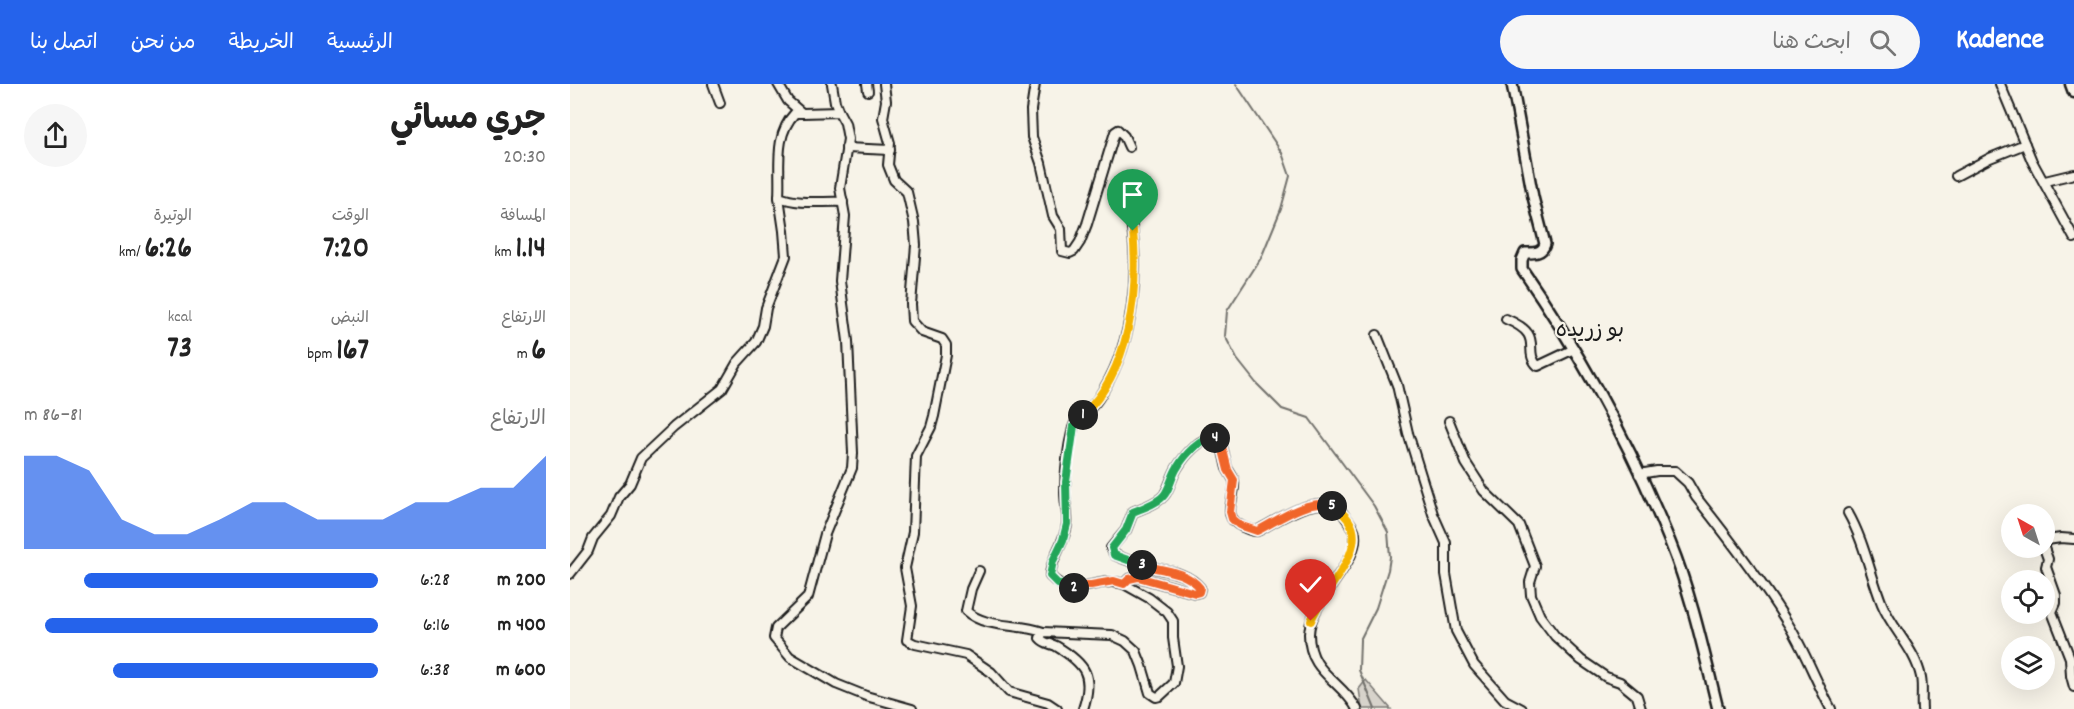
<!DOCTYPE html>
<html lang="ar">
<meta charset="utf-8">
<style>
:root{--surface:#fff;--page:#f6f6f6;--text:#222;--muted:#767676;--accent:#2563eb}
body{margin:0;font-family:Dekko,"Playpen Sans Arabic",sans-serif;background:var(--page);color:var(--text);direction:rtl;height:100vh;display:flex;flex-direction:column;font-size:22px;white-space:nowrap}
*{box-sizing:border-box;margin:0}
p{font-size:20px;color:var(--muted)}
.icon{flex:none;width:33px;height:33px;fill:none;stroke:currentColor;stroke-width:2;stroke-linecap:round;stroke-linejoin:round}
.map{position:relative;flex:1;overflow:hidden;direction:ltr}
.drawer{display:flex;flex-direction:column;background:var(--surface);width:570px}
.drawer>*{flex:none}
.needle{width:39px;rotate:321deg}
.controls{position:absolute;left:1431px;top:420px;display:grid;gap:12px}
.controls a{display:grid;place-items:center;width:54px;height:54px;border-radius:50%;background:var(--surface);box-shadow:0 6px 24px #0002;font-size:30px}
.pin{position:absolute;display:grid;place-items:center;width:51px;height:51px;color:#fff;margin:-62px -26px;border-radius:50% 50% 50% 0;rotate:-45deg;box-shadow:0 0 6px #0007}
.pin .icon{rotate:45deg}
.km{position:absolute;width:30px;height:30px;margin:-15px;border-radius:50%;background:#222;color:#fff;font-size:16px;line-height:30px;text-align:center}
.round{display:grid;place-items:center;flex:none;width:63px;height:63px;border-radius:32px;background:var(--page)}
.head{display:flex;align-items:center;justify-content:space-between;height:102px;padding:0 24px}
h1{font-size:33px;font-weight:700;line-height:45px}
.figures{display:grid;grid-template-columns:repeat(3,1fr);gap:9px;height:102px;padding:6px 24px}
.figures div{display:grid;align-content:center}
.figures b{font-size:30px;font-weight:700}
.figures small{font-size:16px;font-weight:400}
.figures p{font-size:16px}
.chart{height:168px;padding:12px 24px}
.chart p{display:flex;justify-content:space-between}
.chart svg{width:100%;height:108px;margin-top:6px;fill:var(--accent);opacity:.7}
ul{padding:0 24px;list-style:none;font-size:20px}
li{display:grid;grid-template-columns:96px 72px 1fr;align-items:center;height:45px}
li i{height:15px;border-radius:8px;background:var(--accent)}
header{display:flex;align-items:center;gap:36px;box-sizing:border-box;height:84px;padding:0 30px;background:var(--accent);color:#fff}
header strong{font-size:28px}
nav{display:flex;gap:33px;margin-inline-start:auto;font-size:21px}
.search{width:420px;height:54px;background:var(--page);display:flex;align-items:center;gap:15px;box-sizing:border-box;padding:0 21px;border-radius:33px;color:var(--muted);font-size:22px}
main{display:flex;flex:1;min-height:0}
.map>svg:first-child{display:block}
.green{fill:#d7d3cb;stroke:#7a7874;stroke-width:1.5}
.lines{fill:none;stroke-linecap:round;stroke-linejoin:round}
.stream{stroke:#72716c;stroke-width:2}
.minor-casing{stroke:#1c1c1c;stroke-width:12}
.tertiary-casing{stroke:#1c1c1c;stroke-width:14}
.secondary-casing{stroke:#1c1c1c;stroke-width:15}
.minor{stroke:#f7f3e8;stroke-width:8}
.tertiary{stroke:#f7f3e8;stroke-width:9}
.secondary{stroke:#f7f3e8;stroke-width:10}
.split-1-casing{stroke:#fff;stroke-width:12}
.split-2-casing{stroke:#fff;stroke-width:12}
.split-3-casing{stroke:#fff;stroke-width:12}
.split-4-casing{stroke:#fff;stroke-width:12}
.split-5-casing{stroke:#fff;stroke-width:12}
.split-6-casing{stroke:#fff;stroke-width:12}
.split-1{stroke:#f5b400;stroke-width:8}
.split-2{stroke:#22a559;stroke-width:8}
.split-3{stroke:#f0652b;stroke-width:8}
.split-4{stroke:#22a559;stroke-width:8}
.split-5{stroke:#f0652b;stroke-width:8}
.split-6{stroke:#f5b400;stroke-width:8}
.labels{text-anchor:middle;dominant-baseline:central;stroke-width:4.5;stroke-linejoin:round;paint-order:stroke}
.quarter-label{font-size:22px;fill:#1c1c1c;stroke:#f7f3e8}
</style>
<header>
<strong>Kadence</strong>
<div class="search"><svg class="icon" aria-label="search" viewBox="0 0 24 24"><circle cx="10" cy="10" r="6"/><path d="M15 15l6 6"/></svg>ابحث هنا</div>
<nav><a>الرئيسية</a><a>الخريطة</a><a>من نحن</a><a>اتصل بنا</a></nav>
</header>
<main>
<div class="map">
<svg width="1504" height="625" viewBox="0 0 1504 625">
<rect width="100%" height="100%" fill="#f7f3e8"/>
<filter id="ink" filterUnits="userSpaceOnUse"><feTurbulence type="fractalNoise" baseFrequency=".0167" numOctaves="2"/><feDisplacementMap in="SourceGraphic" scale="12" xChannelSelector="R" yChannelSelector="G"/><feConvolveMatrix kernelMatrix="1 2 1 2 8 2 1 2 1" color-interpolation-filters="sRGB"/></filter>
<g filter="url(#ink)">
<polygon class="green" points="796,596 821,625 792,625 789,605"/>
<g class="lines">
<polyline class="stream" points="666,0 712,69 720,92 711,125 691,174 657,227 655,252 667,275 686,299 712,325 739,334 804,422 818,448 820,473 818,486 806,524 790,556 789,586 805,625"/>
<defs>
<g id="minor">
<polyline points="143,0 150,19"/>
<polyline points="208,0 218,17 232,29 269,28 275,39 278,55 270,104 275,132 270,197 278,257 283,369 282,384 255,450 238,513 206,544 204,554 220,573 266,600 296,612 342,625"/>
<polyline points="262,0 265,18 269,28"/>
<polyline points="297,0 298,7"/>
<polyline points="314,0 316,17 313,34 320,59 318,81 324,96 337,108 344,138 346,161 341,220 342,237 352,248 372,255 376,261 376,271 364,332 361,343 346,372 343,448 335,484 342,522 337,556 345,560 396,571 421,588 439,608 478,619 487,625"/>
<polyline points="465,0 461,26 462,53 471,79 483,132 491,145 492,167 500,169 504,167 510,158 517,140 545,48 548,46 554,52 559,63"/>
<polyline points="1430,0 1462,77 1504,154"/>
<path d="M232,29H225C203,52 211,84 209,113C230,121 251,117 273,118"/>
<polyline points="276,64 320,66"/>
<polyline points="1386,92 1420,74 1455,60"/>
<polyline points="1475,97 1504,90"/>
<path d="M561,136C570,190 563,257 534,305C531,310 528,316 524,320C517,328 506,334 503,344C498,364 495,388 495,408C495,418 498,430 497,440C495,459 481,473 480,492C504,518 526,491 554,500L559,495L568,493L625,509L629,508L630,504C616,486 591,487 572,481C563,478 554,475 545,471L541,464L556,446L563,428C572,424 589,419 595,410C600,402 602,392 607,384C615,371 630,353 646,353C654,361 654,374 657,384C659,388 663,393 664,397C666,416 649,432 673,443C678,445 681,447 687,447C708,436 755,403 774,431C777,436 782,440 784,446C794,476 740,514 739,550C739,589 771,596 787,625"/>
<path d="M936,235C977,252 951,266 968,282L1004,265"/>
<polyline points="807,251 827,301 838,349 850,388 863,430 876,459 876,490 886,547 904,581 935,616 952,625"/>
<polyline points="879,337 896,379 914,407 949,441 965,482 960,498 961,511 970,532 985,552 1011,576 1036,593 1050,598 1067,612 1071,625"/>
<path d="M1069,390L1087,387H1105L1118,399L1126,413C1157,452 1189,493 1215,535C1234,564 1245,596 1261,625"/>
<path d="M1278,429C1294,457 1300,490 1312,520C1322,545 1345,565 1351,593C1353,603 1351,615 1352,625"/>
<polyline points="1474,461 1477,456 1491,454 1504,455"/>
<polyline points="1474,464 1478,475 1476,483 1486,511 1486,519 1482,528 1500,574 1501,592 1504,603"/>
<path d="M409,487L401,505L396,527C416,545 448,539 473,548"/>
<polyline points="0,490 18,467 23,454 41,432 49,413 60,400 71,374 104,343 152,305 167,279 186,258 193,242 196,224 216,172 214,147 209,113"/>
<path d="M513,625C524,592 516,580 486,562C480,559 475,560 470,554L473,548L542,551L555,557L566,567L572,582L580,609L586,613L590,612L604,599L607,582L603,554V537L597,528L579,514L554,500"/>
</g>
<path id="tertiary" d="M942,0L963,113L975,160C972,170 963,169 955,169L952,176V185C1011,270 1061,362 1100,458C1122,512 1134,569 1148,625"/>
<polyline id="secondary" points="1501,0 1504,8"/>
</defs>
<use href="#minor" class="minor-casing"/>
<use href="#tertiary" class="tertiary-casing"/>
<use href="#secondary" class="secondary-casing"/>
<use href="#minor" class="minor"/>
<use href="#tertiary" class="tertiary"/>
<use href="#secondary" class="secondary"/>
</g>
</g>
<g class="lines" filter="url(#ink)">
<defs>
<path id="split-1" d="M513,331C560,286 569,208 563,147"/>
<polyline id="split-2" points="504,504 488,500 480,492 483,477 493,456 497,440 496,398 504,342 513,331"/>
<path id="split-3" d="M504,504L544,497L554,500L559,495L568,493L625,509L629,508L630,504C617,487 591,486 572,481"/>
<path id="split-4" d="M572,481L544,471L542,464L556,446L563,428C572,424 589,419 595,410C600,403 602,392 607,384C614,372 630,353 645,354"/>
<path id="split-5" d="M645,354L651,358L658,386L664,396L660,428L662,435L669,441L687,447C707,437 739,413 762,422"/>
<path id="split-6" d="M741,537C754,501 816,452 762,422"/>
</defs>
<use href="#split-1" class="split-1-casing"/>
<use href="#split-2" class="split-2-casing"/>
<use href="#split-3" class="split-3-casing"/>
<use href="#split-4" class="split-4-casing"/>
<use href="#split-5" class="split-5-casing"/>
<use href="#split-6" class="split-6-casing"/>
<use href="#split-1" class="split-1"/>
<use href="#split-2" class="split-2"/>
<use href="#split-3" class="split-3"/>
<use href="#split-4" class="split-4"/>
<use href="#split-5" class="split-5"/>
<use href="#split-6" class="split-6"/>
</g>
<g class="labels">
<g class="quarter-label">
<text x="1020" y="247">بو زريده</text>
</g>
</g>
</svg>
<div class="controls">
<a><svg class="needle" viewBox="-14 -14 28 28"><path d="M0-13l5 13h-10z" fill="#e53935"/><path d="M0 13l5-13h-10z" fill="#767676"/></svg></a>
<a><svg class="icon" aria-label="locate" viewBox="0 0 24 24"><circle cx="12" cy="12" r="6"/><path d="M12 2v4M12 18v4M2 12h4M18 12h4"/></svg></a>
<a><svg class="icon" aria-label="layers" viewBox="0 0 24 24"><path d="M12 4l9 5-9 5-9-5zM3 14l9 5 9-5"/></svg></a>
</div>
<div class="pin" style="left:563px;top:147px;background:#1e9e55"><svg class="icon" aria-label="arrive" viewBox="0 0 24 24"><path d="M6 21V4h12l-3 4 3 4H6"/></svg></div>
<div class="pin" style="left:741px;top:537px;background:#d93025"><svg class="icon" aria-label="check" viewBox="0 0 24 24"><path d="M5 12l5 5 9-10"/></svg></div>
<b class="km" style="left:513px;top:331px">1</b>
<b class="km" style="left:504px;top:504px">2</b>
<b class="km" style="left:572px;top:481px">3</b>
<b class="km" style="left:645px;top:354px">4</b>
<b class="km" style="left:762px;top:422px">5</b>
</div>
<section class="drawer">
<div class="head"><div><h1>جري مسائي</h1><p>20:30</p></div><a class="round"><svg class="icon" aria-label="share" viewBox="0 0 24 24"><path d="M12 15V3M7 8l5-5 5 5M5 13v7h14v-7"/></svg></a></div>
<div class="figures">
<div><p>المسافة</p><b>1.14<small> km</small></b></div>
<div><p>الوقت</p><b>7:20</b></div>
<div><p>الوتيرة</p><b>6:26<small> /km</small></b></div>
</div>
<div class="figures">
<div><p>الارتفاع</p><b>6<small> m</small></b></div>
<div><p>النبض</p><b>167<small> bpm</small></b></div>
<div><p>kcal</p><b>73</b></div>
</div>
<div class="chart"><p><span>الارتفاع</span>81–86 m</p>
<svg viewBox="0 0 160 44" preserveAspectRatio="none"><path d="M0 44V6L10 6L20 12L30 32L40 38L50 38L60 32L70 25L80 25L90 32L100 32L110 32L120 25L130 25L140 19L150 19L160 6V44z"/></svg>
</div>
<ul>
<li><b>200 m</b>6:28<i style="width:83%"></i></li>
<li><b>400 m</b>6:16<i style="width:94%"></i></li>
<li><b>600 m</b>6:38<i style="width:75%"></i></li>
</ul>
</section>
</main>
